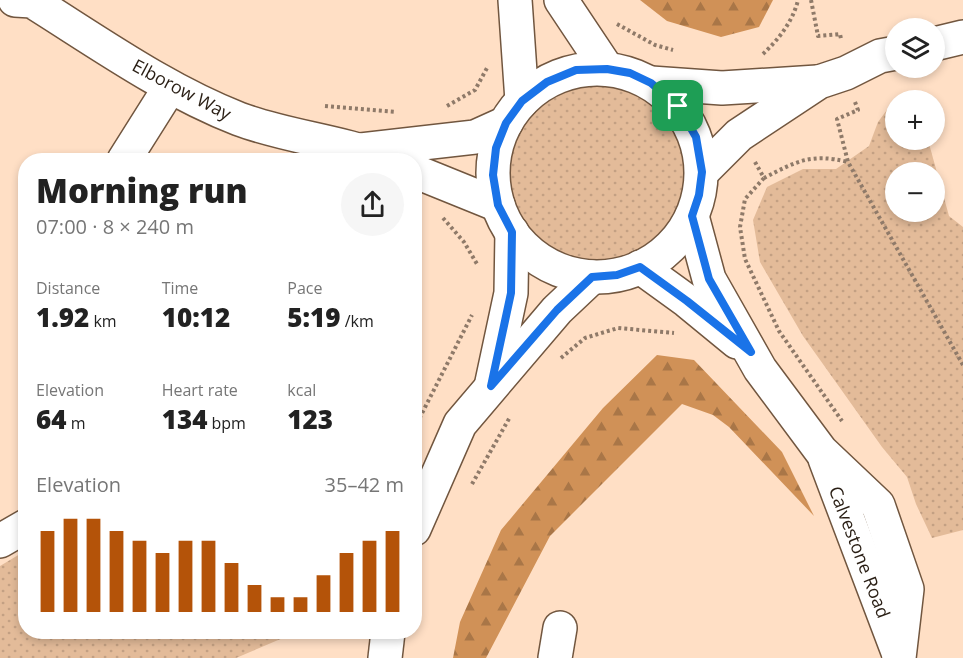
<!DOCTYPE html>
<meta charset="utf-8">
<style>
:root{--surface:#fff;--page:#f6f6f6;--text:#222;--muted:#767676;--accent:#b45309}
body{margin:0;font-family:"Open Sans",sans-serif;background:var(--page);color:var(--text);height:100vh;display:flex;flex-direction:column;font-size:22px;white-space:nowrap}
*{box-sizing:border-box;margin:0}
p{font-size:20px;color:var(--muted)}
.icon{flex:none;width:33px;height:33px;fill:none;stroke:currentColor;stroke-width:2;stroke-linecap:round;stroke-linejoin:round}
.map{position:relative;flex:1;overflow:hidden}
.panel{position:absolute;left:18px;top:153px;width:404px;height:486px;display:flex;flex-direction:column;background:var(--surface);border-radius:24px;box-shadow:0 3px 9px #0003}
.panel>*{flex:none}
.fabs{position:absolute;left:885px;top:18px;display:grid;gap:12px}
.fabs a{display:grid;place-items:center;width:60px;height:60px;border-radius:50%;background:var(--surface);box-shadow:0 3px 9px #0003;font-size:30px}
.pin{position:absolute;display:grid;place-items:center;width:51px;height:51px;color:#fff;margin:-26px;border-radius:12px;box-shadow:0 3px 9px #0006}
.round{display:grid;place-items:center;flex:none;width:63px;height:63px;border-radius:32px;background:var(--page)}
.summary{display:flex;align-items:center;justify-content:space-between;height:102px;padding:0 18px}
h1{font-size:33px;font-weight:800;line-height:45px}
.figures{display:grid;grid-template-columns:repeat(3,1fr);gap:9px;height:102px;padding:6px 18px}
.figures div{display:grid;align-content:center}
.figures b{font-size:26px;font-weight:800}
.figures small{font-size:16px;font-weight:400}
.figures p{font-size:16px}
.chart{height:168px;padding:12px 18px}
.chart p{display:flex;justify-content:space-between}
.chart svg{width:100%;height:108px;margin-top:6px;stroke:var(--accent);stroke-width:6}
.map>svg:first-child{display:block}
.grass{fill:url(#grass-dots);fill-rule:evenodd}
.forest{fill:url(#forest-firs)}
.lines{fill:none;stroke-linecap:round;stroke-linejoin:round}
.minor-casing{stroke:#71563f;stroke-width:36}
.tertiary-casing{stroke:#71563f;stroke-width:36}
.secondary-casing{stroke:#71563f;stroke-width:36}
.path{stroke:#8f7a69;stroke-width:4;stroke-dasharray:3 3;stroke-linecap:butt}
.minor{stroke:#fff;stroke-width:33}
.tertiary{stroke:#fff;stroke-width:33}
.secondary{stroke:#fff;stroke-width:33}
.route-casing{stroke:#fff;stroke-width:12}
.route{stroke:#1a73e8;stroke-width:8}
.labels{text-anchor:middle;dominant-baseline:central;stroke-width:6;stroke-linejoin:round;paint-order:stroke}
.street-label{font-size:18px;fill:#291e14;stroke:#fff}
</style>
<div class="map">
<svg width="963" height="658" viewBox="0 0 963 658">
<defs>
<pattern id="grass-dots" width="8" height="8" patternUnits="userSpaceOnUse" patternTransform="scale(1.5)"><rect width="8" height="8" fill="#e3bb99"/><path d="M2 2h.1M6 6h.1" fill="none" stroke="#c3a083" stroke-width="1.8" stroke-linecap="round"/></pattern>
<pattern id="forest-firs" width="22" height="20" patternUnits="userSpaceOnUse" patternTransform="scale(1.5)"><rect width="22" height="20" fill="#d09157"/><path d="M5 1l3.5 6h-7zM16 11l3.5 6h-7z" fill="#a97647"/></pattern>
</defs>
<rect width="100%" height="100%" fill="#ffdfc5"/>
<g class="grass">
<circle cx="596" cy="174" r="89"/>
<path d="M895,99L902,100H896V140H928L949,216L963,227V530L932,538L916,504L907,477L882,447L803,336L760,262L753,220L767,187L803,169H836L869,146L878,122ZM896,172H934V212H896Z"/>
<polygon points="25,551 26,632 297,632 236,658 0,658 0,566"/>
</g>
<g class="forest">
<polygon points="640,0 773,0 759,27 721,37 667,21"/>
<polygon points="657,355 694,360 782,452 814,516 729,427 713,415 682,404 550,536 486,658 453,658 460,622 501,530 603,408"/>
</g>
<g class="lines">
<defs>
<g id="minor">
<path d="M15,0L32,1C99,43 165,90 239,119C287,137 340,141 388,160"/>
<polyline points="361,150 475,137 506,123"/>
<polyline points="124,160 170,87"/>
<polyline points="414,171 498,205"/>
<polyline points="0,541 26,526"/>
<polyline points="555,658 560,628"/>
</g>
<g id="tertiary">
<polyline points="934,44 963,37"/>
<polyline points="651,83 722,88 817,82"/>
<polyline points="702,172 739,135 819,82 846,73 880,56 896,53"/>
<polyline points="692,216 709,279 760,369 821,451 878,505 907,589 899,658"/>
<polyline points="640,267 687,301 737,342"/>
<polyline points="825,459 898,652"/>
</g>
<g id="secondary">
<polyline points="515,0 522,101"/>
<polyline points="561,0 607,69"/>
<circle cx="597" cy="173" r="104"/>
<polyline points="492,382 511,293 512,232"/>
<polyline points="414,529 460,424 557,310 592,277"/>
<polyline points="385,658 388,632"/>
</g>
</defs>
<use href="#minor" class="minor-casing"/>
<use href="#tertiary" class="tertiary-casing"/>
<use href="#secondary" class="secondary-casing"/>
<g class="path">
<polyline points="811,0 818,36 840,34 841,39"/>
<polyline points="617,24 655,45 673,50"/>
<path d="M763,54C779,39 793,21 798,0"/>
<polyline points="855,102 858,110 837,119 848,162 963,365"/>
<polyline points="325,106 396,112"/>
<polyline points="447,106 475,90 487,68"/>
<path d="M755,162L764,178C797,161 811,153 848,162"/>
<polyline points="764,178 745,199 740,227 745,259 779,331 842,421"/>
<polyline points="443,218 464,242 477,264"/>
<polyline points="561,358 585,338 618,328 674,333"/>
<polyline points="414,429 472,315"/>
<polyline points="472,484 510,417"/>
</g>
<use href="#minor" class="minor"/>
<use href="#tertiary" class="tertiary"/>
<use href="#secondary" class="secondary"/>
</g>
<g class="lines">
<defs>
<polygon id="route" points="607,69 630,73 651,83 678,106 696,137 702,172 699,195 692,216 709,279 751,352 687,301 640,267 617,275 592,277 557,310 491,386 511,293 512,232 498,205 493,175 496,148 506,123 522,101 547,82 576,70"/>
</defs>
<use href="#route" class="route-casing"/>
<use href="#route" class="route"/>
</g>
<g class="labels">
<g class="street-label">
<text transform="translate(182 89) rotate(28)">Elborow Way</text>
<text transform="translate(860 552) rotate(69)">Calvestone Road</text>
</g>
</g>
</svg>
<div class="fabs">
<a><svg class="icon" aria-label="layers" viewBox="0 0 24 24"><path d="M12 4l9 5-9 5-9-5zM3 14l9 5 9-5"/></svg></a>
<a>+</a>
<a>−</a>
</div>
<div class="pin" style="left:678px;top:106px;background:#1e9e55"><svg class="icon" aria-label="arrive" viewBox="0 0 24 24"><path d="M6 21V4h12l-3 4 3 4H6"/></svg></div>
<section class="panel">
<div class="summary"><div><h1>Morning run</h1><p>07:00 · 8 × 240 m</p></div><a class="round"><svg class="icon" aria-label="share" viewBox="0 0 24 24"><path d="M12 15V3M7 8l5-5 5 5M5 13v7h14v-7"/></svg></a></div>
<div class="figures">
<div><p>Distance</p><b>1.92<small> km</small></b></div>
<div><p>Time</p><b>10:12</b></div>
<div><p>Pace</p><b>5:19<small> /km</small></b></div>
</div>
<div class="figures">
<div><p>Elevation</p><b>64<small> m</small></b></div>
<div><p>Heart rate</p><b>134<small> bpm</small></b></div>
<div><p>kcal</p><b>123</b></div>
</div>
<div class="chart"><p><span>Elevation</span>35–42 m</p>
<svg viewBox="0 0 160 44" preserveAspectRatio="none"><path d="M5 44V11M15 44V6M25 44V6M35 44V11M45 44V15M55 44V20M65 44V15M75 44V15M85 44V24M95 44V33M105 44V38M115 44V38M125 44V29M135 44V20M145 44V15M155 44V11"/></svg>
</div>
</section>
</div>
